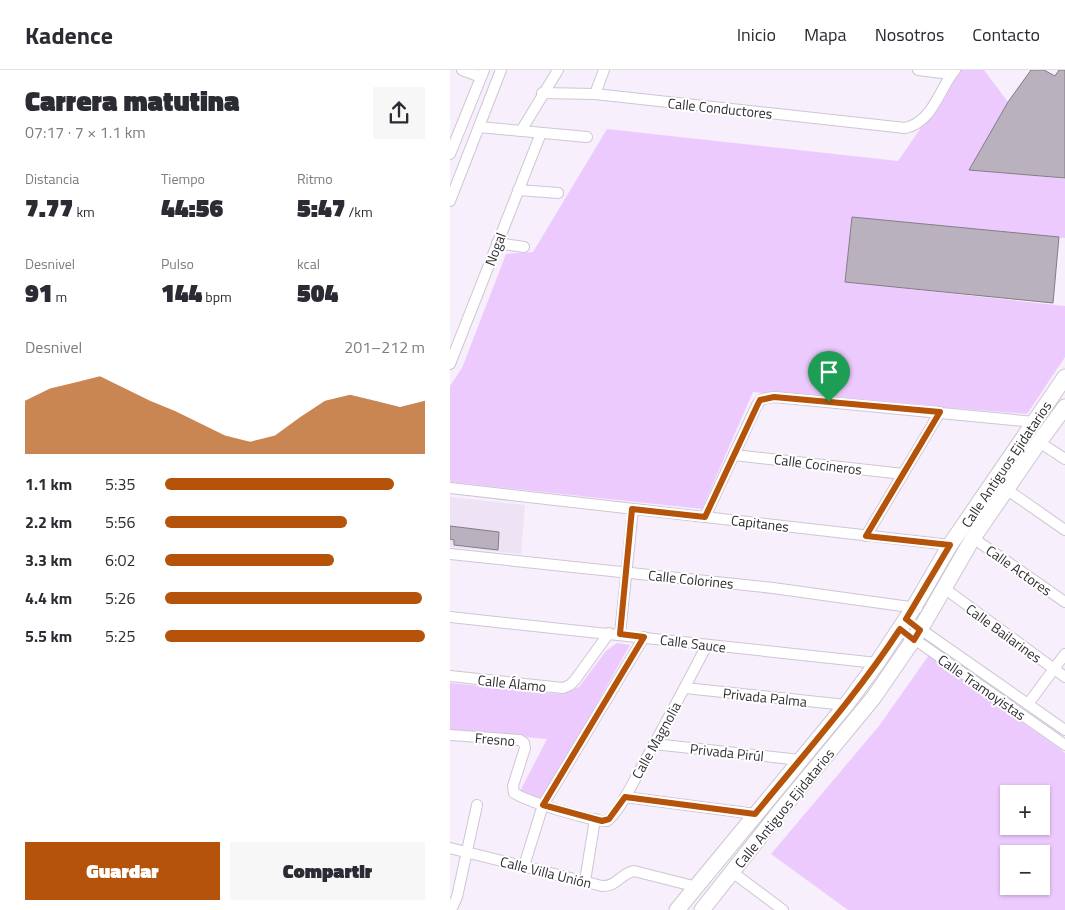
<!DOCTYPE html>
<html lang="es">
<meta charset="utf-8">
<style>
:root{--surface:#fff;--page:#f7f7f7;--text:#2b2b33;--muted:#7c7c81;--line:#e1e1e2;--accent:#b45309}
body{margin:0;font-family:"Titillium Web",sans-serif;background:var(--page);color:var(--text);height:100vh;display:flex;flex-direction:column;font-size:19px;white-space:nowrap}
*{box-sizing:border-box;margin:0}
p{font-size:16px;color:var(--muted)}
.icon{flex:none;width:28px;height:28px;fill:none;stroke:currentColor;stroke-width:2;stroke-linecap:round;stroke-linejoin:round}
.map{position:relative;flex:1;overflow:hidden}
.side{display:flex;flex-direction:column;background:var(--surface);width:450px}
.side>*{flex:none}
.fabs{position:absolute;left:550px;top:715px;display:grid;gap:10px}
.fabs a{display:grid;place-items:center;width:50px;height:50px;border-radius:0px;background:var(--surface);box-shadow:0 1px 4px #0004;font-size:25px}
.pin{position:absolute;display:grid;place-items:center;width:42px;height:42px;color:#fff;margin:-51px -21px;border-radius:50% 50% 50% 0;rotate:-45deg;box-shadow:0 0 5px #0007}
.pin .icon{rotate:45deg}
.round{display:grid;place-items:center;flex:none;width:52px;height:52px;border-radius:0px;background:var(--page)}
.head{display:flex;align-items:center;justify-content:space-between;height:85px;padding:0 25px}
h1{font-size:28px;font-weight:800;line-height:38px}
.figures{display:grid;grid-template-columns:repeat(3,1fr);gap:8px;height:85px;padding:5px 25px}
.figures div{display:grid;align-content:center}
.figures b{font-size:25px;font-weight:800}
.figures small{font-size:14px;font-weight:400}
.figures p{font-size:14px}
.chart{height:140px;padding:10px 25px}
.chart p{display:flex;justify-content:space-between}
.chart svg{width:100%;height:90px;margin-top:5px;fill:var(--accent);opacity:.7}
.button{display:flex;gap:10px;margin-top:auto;padding:10px 25px}
.button a{flex:1;height:58px;border-radius:0px;background:var(--accent);color:#fff;font-size:20px;font-weight:800;line-height:58px;text-align:center}
.button a+a{background:var(--page);color:var(--text)}
ul{padding:0 25px;list-style:none;font-size:16px}
li{display:grid;grid-template-columns:80px 60px 1fr;align-items:center;height:38px}
li i{height:12px;border-radius:6px;background:var(--accent)}
header{display:flex;align-items:center;gap:30px;box-sizing:border-box;height:70px;padding:0 25px;background:var(--surface);border-bottom:1px solid var(--line)}
header strong{font-size:24px}
nav{display:flex;gap:28px;margin-inline-start:auto;font-size:18px}
main{display:flex;flex:1;min-height:0}
.map>svg:first-child{display:block}
.built{fill:#eee2f5}
.green{fill:#edcafe;fill-rule:evenodd}
.building{fill:#b9b1bd;stroke:#837c87}
.lines{fill:none;stroke-linecap:round;stroke-linejoin:round}
.street-casing{stroke:#cec6d3;stroke-width:12}
.secondary-casing{stroke:#cec6d3;stroke-width:17}
.street{stroke:#fff;stroke-width:10}
.secondary{stroke:#fff;stroke-width:15}
.route-casing{stroke:#fff;stroke-width:10}
.route{stroke:#b45309;stroke-width:6}
.labels{text-anchor:middle;dominant-baseline:central;stroke-width:4;stroke-linejoin:round;paint-order:stroke}
.street-label{font-size:14px;fill:#302d31;stroke:#fff}
</style>
<header>
<strong>Kadence</strong>
<nav><a>Inicio</a><a>Mapa</a><a>Nosotros</a><a>Contacto</a></nav>
</header>
<main>
<section class="side">
<div class="head"><div><h1>Carrera matutina</h1><p>07:17 · 7 × 1.1 km</p></div><a class="round"><svg class="icon" aria-label="share" viewBox="0 0 24 24"><path d="M12 15V3M7 8l5-5 5 5M5 13v7h14v-7"/></svg></a></div>
<div class="figures">
<div><p>Distancia</p><b>7.77<small> km</small></b></div>
<div><p>Tiempo</p><b>44:56</b></div>
<div><p>Ritmo</p><b>5:47<small> /km</small></b></div>
</div>
<div class="figures">
<div><p>Desnivel</p><b>91<small> m</small></b></div>
<div><p>Pulso</p><b>144<small> bpm</small></b></div>
<div><p>kcal</p><b>504</b></div>
</div>
<div class="chart"><p><span>Desnivel</span>201–212 m</p>
<svg viewBox="0 0 160 44" preserveAspectRatio="none"><path d="M0 44V18L10 12L20 9L30 6L40 12L50 18L60 23L70 29L80 35L90 38L100 35L110 26L120 18L130 15L140 18L150 21L160 18V44z"/></svg>
</div>
<ul>
<li><b>1.1 km</b>5:35<i style="width:88%"></i></li>
<li><b>2.2 km</b>5:56<i style="width:70%"></i></li>
<li><b>3.3 km</b>6:02<i style="width:65%"></i></li>
<li><b>4.4 km</b>5:26<i style="width:99%"></i></li>
<li><b>5.5 km</b>5:25<i style="width:100%"></i></li>
</ul>
<div class="button"><a>Guardar</a><a>Compartir</a></div>
</section>
<div class="map">
<svg width="615" height="840" viewBox="0 0 615 840">
<rect width="100%" height="100%" fill="#f7effb"/>
<polygon class="built" points="0,427 75,435 71,484 0,477"/>
<g class="green">
<polygon points="511,0 534,0 558,32 520,99 615,109 615,168 402,147 395,212 615,236 615,287 577,344 303,322 252,439 0,412 0,316 12,298 56,184 83,182 157,59 448,91"/>
<polygon points="167,573 180,575 93,729 69,723 97,669 0,660 0,613 108,624 129,617 156,581"/>
<path d="M479,585L615,683V840H398L321,784L429,656ZM559,724H591V756H559ZM559,784H591V816H559Z"/>
</g>
<g class="building">
<polygon points="581,0 594,0 605,6 609,0 615,0 615,108 519,100 558,32"/>
<polygon points="402,147 609,167 603,233 395,212"/>
<polygon points="0,456 49,462 48,480 4,475 4,470 0,469"/>
</g>
<g class="lines">
<defs>
<g id="street">
<polyline points="12,0 31,7"/>
<polyline points="468,0 501,4"/>
<path d="M92,23L145,24L455,58C483,52 489,19 505,0"/>
<polyline points="145,24 154,0"/>
<polyline points="29,57 137,67"/>
<polyline points="71,61 108,0"/>
<polyline points="0,84 34,0"/>
<polyline points="68,120 108,123"/>
<polyline points="0,131 51,0"/>
<polyline points="47,173 74,177"/>
<polyline points="0,294 91,63"/>
<polyline points="589,372 615,389"/>
<polyline points="284,385 453,404"/>
<polyline points="0,418 500,475"/>
<polyline points="556,419 615,460"/>
<path d="M255,447L307,335C311,328 315,328 324,327L585,352"/>
<polyline points="416,466 490,342"/>
<polyline points="523,468 615,532"/>
<polyline points="0,484 323,518 467,538"/>
<polyline points="494,518 615,607"/>
<polyline points="0,547 427,593"/>
<polyline points="456,549 615,660"/>
<polyline points="450,559 615,675"/>
<polyline points="170,564 183,439"/>
<polyline points="0,606 113,618 120,615 125,610 159,563"/>
<polyline points="235,618 396,635"/>
<polyline points="578,634 615,584"/>
<path d="M0,665L70,670L74,673L75,678L63,716L64,723C78,732 141,751 157,751C170,741 182,714 190,700C213,658 235,617 257,575"/>
<polyline points="204,674 350,690"/>
<polyline points="175,727 305,744"/>
<path d="M0,778L152,816C167,817 171,803 184,801L247,817"/>
<polyline points="74,796 93,735 194,567"/>
<polyline points="282,802 333,840"/>
<polyline points="135,811 145,749"/>
<polyline points="1,840 7,827 27,735"/>
</g>
<g id="secondary">
<polyline points="227,840 396,635 427,593 464,537 500,475 615,307"/>
<polyline points="252,840 331,740 424,627 470,560 523,468 589,372 615,337"/>
</g>
</defs>
<use href="#street" class="street-casing"/>
<use href="#secondary" class="secondary-casing"/>
<use href="#street" class="street"/>
<use href="#secondary" class="secondary"/>
</g>
<g class="lines">
<defs>
<path id="route" d="M324,327L490,342L416,466L500,475L456,549L470,560L464,570L450,559C407,625 355,683 305,744L175,727L159,749L152,751L93,735L194,567L170,564L182,439L255,447L307,336L310,330Z"/>
</defs>
<use href="#route" class="route-casing"/>
<use href="#route" class="route"/>
</g>
<g class="labels">
<g class="street-label">
<text transform="translate(270 38) rotate(6)">Calle Conductores</text>
<text transform="translate(45 179) rotate(-69)">Nogal</text>
<text transform="translate(368 394) rotate(7)">Calle Cocineros</text>
<text transform="translate(556 394) rotate(-56)">Calle Antiguos Ejidatarios</text>
<text transform="translate(310 453) rotate(7)">Capitanes</text>
<text transform="translate(569 500) rotate(35)">Calle Actores</text>
<text transform="translate(241 509) rotate(6)">Calle Colorines</text>
<text transform="translate(554 563) rotate(36)">Calle Bailarines</text>
<text transform="translate(243 573) rotate(7)">Calle Sauce</text>
<text transform="translate(62 613) rotate(6)">Calle Álamo</text>
<text transform="translate(532 617) rotate(35)">Calle Tramoyistas</text>
<text transform="translate(315 627) rotate(6)">Privada Palma</text>
<text transform="translate(45 669) rotate(5)">Fresno</text>
<text transform="translate(206 670) rotate(-61)">Calle Magnolia</text>
<text transform="translate(277 682) rotate(6)">Privada Pirúl</text>
<text transform="translate(334 738) rotate(-51)">Calle Antiguos Ejidatarios</text>
<text transform="translate(96 802) rotate(14)">Calle Villa Unión</text>
</g>
</g>
</svg>
<div class="fabs">
<a>+</a>
<a>−</a>
</div>
<div class="pin" style="left:379px;top:332px;background:#1e9e55"><svg class="icon" aria-label="arrive" viewBox="0 0 24 24"><path d="M6 21V4h12l-3 4 3 4H6"/></svg></div>
</div>
</main>
